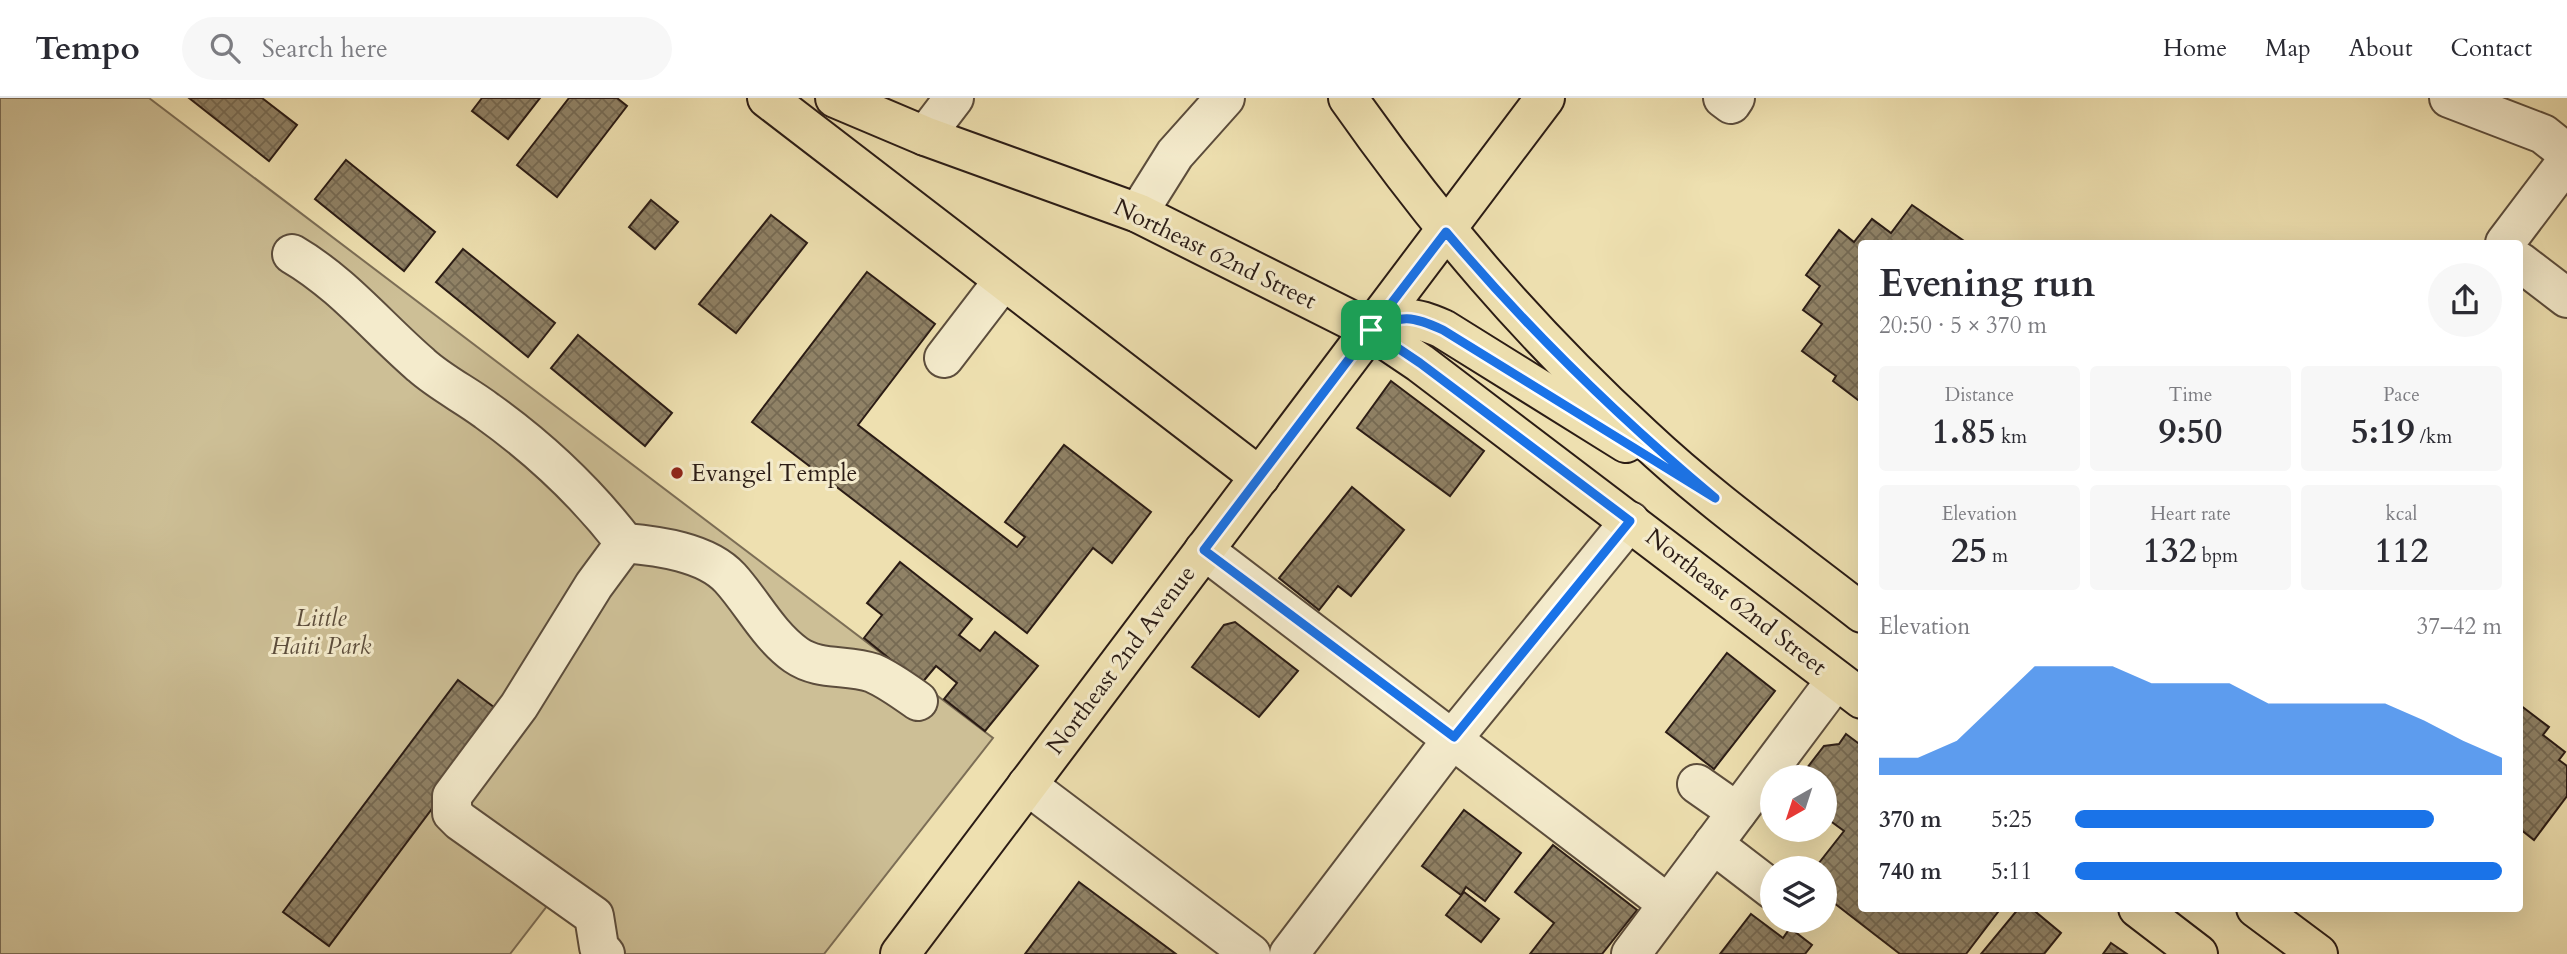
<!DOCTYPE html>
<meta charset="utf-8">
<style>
:root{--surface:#fff;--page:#f7f7f7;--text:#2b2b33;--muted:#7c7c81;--line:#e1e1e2;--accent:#1a73e8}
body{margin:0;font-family:Cardo,serif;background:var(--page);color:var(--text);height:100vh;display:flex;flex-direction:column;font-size:26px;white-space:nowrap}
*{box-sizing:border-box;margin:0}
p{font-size:23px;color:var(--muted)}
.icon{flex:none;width:38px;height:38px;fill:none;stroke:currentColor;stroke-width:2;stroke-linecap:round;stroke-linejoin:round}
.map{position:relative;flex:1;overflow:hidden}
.sheet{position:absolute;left:1858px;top:142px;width:665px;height:672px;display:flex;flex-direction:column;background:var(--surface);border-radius:7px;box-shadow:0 7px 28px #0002}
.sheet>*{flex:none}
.needle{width:46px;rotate:219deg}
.tools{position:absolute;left:1760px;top:667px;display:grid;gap:14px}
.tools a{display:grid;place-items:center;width:77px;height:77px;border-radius:50%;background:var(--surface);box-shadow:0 7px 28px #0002;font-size:35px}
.pin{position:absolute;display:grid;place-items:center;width:60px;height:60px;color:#fff;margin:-30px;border-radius:14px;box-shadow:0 4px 10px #0006}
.round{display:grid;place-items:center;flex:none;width:74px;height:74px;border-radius:37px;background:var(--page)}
.overview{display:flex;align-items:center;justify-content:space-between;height:119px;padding:0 21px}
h1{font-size:38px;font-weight:600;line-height:52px}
.stats{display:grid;grid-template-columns:repeat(3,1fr);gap:10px;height:119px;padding:7px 21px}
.stats div{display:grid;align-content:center;border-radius:7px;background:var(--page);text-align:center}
.stats b{font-size:35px;font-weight:600}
.stats small{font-size:19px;font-weight:400}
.stats p{font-size:19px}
.chart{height:196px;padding:14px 21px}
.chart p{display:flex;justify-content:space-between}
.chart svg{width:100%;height:126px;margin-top:7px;fill:var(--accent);opacity:.7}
ul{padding:0 21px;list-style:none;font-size:23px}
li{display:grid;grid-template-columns:112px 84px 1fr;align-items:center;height:52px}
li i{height:18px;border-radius:9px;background:var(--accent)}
header{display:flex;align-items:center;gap:42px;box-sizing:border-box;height:98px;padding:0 35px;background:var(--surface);border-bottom:2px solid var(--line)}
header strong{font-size:33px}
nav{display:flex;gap:38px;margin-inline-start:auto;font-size:24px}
.search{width:490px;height:63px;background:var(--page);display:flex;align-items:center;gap:18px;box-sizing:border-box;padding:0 24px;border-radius:38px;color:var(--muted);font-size:26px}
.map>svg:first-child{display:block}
.park{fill:#cdbf96;stroke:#7c6e56;stroke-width:2}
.building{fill:url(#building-cross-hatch);stroke:#2b1c15;stroke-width:2}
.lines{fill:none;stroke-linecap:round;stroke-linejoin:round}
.minor-casing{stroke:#5c4d3c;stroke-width:42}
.major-casing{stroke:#2b1c15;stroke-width:42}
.minor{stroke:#f4ebcc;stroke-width:38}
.major{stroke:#eee0b0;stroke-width:38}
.route-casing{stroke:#fff;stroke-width:14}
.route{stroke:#1a73e8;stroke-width:9}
.poi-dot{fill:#8f2418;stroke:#f4ebcc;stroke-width:2.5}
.labels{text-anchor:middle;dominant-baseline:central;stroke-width:6;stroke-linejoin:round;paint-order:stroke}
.street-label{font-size:24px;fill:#2b1c15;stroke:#f4ebcc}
.poi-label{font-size:24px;fill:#2b1c15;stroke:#f4ebcc;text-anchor:start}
.park-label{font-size:24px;font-style:italic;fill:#5c4d3c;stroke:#f4ebcc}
</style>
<header>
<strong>Tempo</strong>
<div class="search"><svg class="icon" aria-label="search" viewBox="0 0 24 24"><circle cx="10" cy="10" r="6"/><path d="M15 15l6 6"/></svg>Search here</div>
<nav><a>Home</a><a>Map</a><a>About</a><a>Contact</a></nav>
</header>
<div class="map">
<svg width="2567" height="856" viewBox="0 0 2567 856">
<defs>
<pattern id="building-cross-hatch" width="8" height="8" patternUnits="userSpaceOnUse" patternTransform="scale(1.75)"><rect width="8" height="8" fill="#908266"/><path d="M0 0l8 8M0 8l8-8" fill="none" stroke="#766a53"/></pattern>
</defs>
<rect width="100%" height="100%" fill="#eee0b0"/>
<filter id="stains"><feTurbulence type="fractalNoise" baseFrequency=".00286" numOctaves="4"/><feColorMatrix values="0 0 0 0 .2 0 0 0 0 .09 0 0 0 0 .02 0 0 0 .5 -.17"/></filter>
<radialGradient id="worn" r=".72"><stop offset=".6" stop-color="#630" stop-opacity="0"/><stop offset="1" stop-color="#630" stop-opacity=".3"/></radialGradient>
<polygon class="park" points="0,0 149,0 993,640 824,856 623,856 551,803 510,856 0,856"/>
<g class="building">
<polygon points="189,0 262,0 297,27 269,63"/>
<polygon points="482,0 540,0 508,41 472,13"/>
<polygon points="569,0 617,0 627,8 557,99 517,67"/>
<polygon points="346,62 435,134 404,173 315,101"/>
<polygon points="651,102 678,124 655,151 629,129"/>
<polygon points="1912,107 1967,145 1862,145 1862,305 1833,283 1836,278 1802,253 1822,226 1803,212 1820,188 1806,177 1839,132 1854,144 1872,121 1891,135"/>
<polygon points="771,117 807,145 736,235 699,206"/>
<polygon points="463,151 555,225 528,259 436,184"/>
<polygon points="867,174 935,226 858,327 1017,449 1025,439 1005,424 1064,347 1151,414 1112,465 1093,450 1027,535 752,324"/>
<polygon points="578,237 672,315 645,348 551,270"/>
<polygon points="1391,283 1484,353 1450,398 1357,330"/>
<polygon points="1352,389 1404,432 1351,498 1338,488 1319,512 1279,480"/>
<polygon points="900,464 972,521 959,537 980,553 995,534 1038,568 985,633 944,601 957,585 936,568 921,586 864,540 882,517 867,505"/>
<polygon points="1235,524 1298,573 1259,619 1192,569 1224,527"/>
<polygon points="1727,555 1775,593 1714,671 1666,634"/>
<polygon points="458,582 503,616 329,848 283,814"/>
<polygon points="2520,607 2549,629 2543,637 2565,654 2559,662 2567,668 2567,698 2534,742 2520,731"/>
<polygon points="1846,636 1862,648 1862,810 2001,810 1966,856 1900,856 1825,798 1825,770 1815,770 1844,733 1825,719 1825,679 1800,679 1824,648 1839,646"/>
<polygon points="1464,712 1521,755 1485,803 1466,789 1461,797 1422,768"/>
<polygon points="1553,747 1637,812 1602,856 1530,856 1554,825 1515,794"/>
<polygon points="1079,784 1176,856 1025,856"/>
<polygon points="1464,794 1499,821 1481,844 1446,817"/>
<polygon points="2019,810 2031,810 2061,835 2044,856 1981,856"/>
<polygon points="1751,816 1783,840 1790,830 1812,847 1805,856 1720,856"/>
<polygon points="2111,845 2127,856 2103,856"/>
</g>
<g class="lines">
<defs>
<g id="minor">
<polyline points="1723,0 1731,6 1735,0"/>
<polyline points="2449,0 2543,36 2567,55"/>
<polyline points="925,38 954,0"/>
<polyline points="1138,115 1175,56 1225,0"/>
<polyline points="2505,145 2567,63"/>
<path d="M292,156C342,185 378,230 421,267C441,285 466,297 487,313C540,351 585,393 625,445L594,487L519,608L452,698V715L460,723L594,818L599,849L605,856"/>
<polyline points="2520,164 2567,200"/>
<polyline points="944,260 1003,183"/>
<path d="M625,445C658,448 706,454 730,480C752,504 768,537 796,557C819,573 847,566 873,575C889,582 904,593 918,603"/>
<polyline points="1204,452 1668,806"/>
<polyline points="1697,686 1737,714"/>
<polyline points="1027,687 1251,856"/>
<polyline points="1713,746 1773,792"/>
<polyline points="1289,856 1454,639 1630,423"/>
<polyline points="1631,856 1836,582"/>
</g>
<g id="major">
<polyline points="767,0 1260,379"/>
<polyline points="835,0 925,38 1138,115 1371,232 1420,265 1862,601"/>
<path d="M1348,0C1438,128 1528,233 1643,339C1711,403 1788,457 1862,515"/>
<path d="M1371,232C1402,216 1412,218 1443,231L1626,345"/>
<polyline points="2138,810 2198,856"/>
<polyline points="2256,810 2318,856"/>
<polyline points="900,856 1545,0"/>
</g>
</defs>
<use href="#minor" class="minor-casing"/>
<use href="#major" class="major-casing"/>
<use href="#minor" class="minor"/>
<use href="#major" class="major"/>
</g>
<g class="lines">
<defs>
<path id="route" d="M1371,232L1204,452L1454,639L1630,423L1420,265L1371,232L1446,134C1528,231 1618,319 1715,400L1443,232C1412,218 1402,216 1371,232"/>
</defs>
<use href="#route" class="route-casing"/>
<use href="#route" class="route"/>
</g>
<circle class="poi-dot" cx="677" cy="375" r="7"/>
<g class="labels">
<g class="street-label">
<text transform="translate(1215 156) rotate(26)">Northeast 62nd Street</text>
<text transform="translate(1736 504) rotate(38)">Northeast 62nd Street</text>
<text transform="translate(1121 562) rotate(-53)">Northeast 2nd Avenue</text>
</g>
<g class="poi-label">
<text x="691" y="375">Evangel Temple</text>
</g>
<g class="park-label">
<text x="321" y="520">Little<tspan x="321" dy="28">Haiti Park</tspan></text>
</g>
</g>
<rect width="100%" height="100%" filter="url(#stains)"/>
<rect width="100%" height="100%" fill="url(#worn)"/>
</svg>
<div class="tools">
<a><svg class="needle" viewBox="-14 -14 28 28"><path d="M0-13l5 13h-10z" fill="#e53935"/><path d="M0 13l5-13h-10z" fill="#7c7c81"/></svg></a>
<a><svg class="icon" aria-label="layers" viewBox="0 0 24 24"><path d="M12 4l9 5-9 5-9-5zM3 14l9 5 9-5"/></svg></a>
</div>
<div class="pin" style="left:1371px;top:232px;background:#1e9e55"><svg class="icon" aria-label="arrive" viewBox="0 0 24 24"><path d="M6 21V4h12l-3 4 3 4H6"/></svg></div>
<section class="sheet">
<div class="overview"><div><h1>Evening run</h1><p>20:50 · 5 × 370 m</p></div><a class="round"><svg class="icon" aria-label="share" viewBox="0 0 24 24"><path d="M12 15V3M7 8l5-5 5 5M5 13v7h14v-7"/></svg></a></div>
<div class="stats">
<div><p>Distance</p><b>1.85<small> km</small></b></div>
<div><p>Time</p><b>9:50</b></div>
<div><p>Pace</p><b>5:19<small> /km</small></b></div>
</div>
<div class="stats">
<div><p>Elevation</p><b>25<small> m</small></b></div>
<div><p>Heart rate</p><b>132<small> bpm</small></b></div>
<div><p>kcal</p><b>112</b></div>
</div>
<div class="chart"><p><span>Elevation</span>37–42 m</p>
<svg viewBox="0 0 160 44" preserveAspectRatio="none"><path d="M0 44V38L10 38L20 32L30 19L40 6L50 6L60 6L70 12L80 12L90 12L100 19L110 19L120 19L130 19L140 25L150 32L160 38V44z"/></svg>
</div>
<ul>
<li><b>370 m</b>5:25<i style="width:84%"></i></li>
<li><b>740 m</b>5:11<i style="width:100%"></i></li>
</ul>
</section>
</div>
